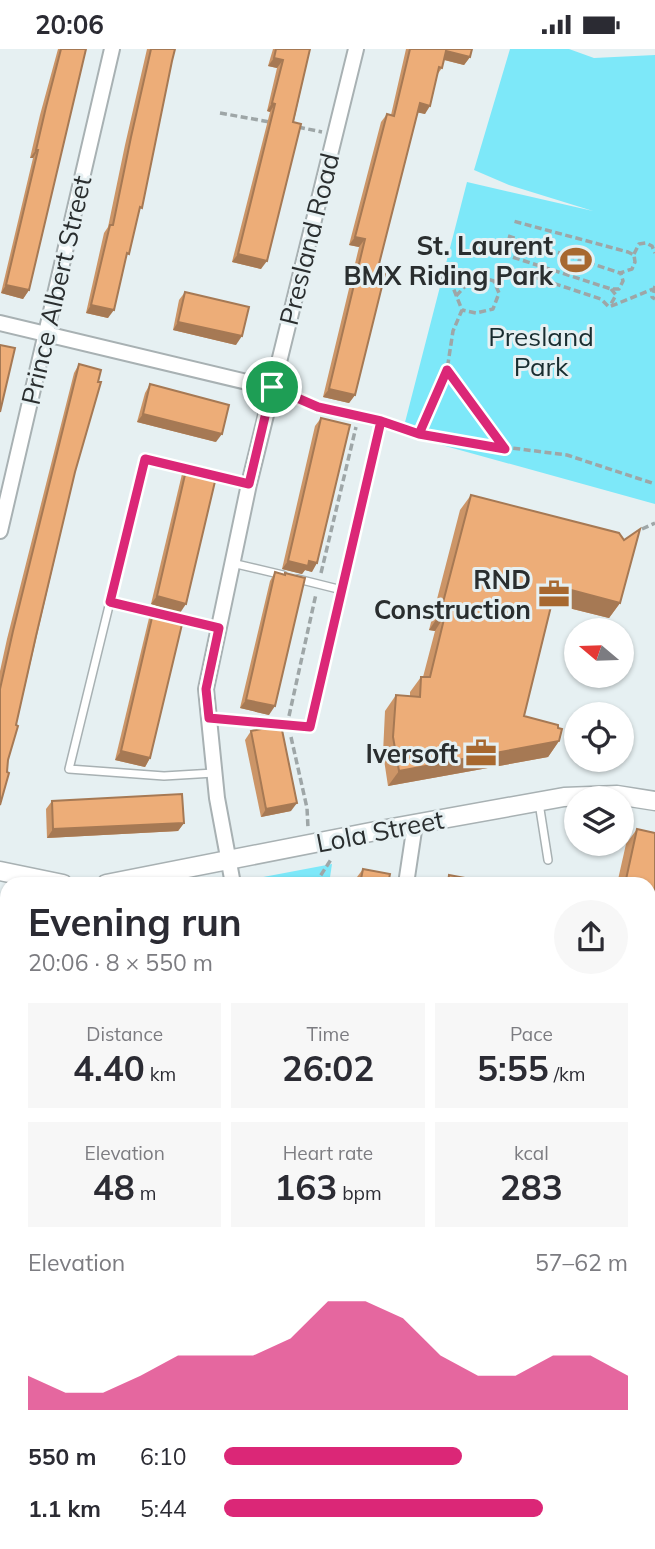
<!DOCTYPE html>
<meta charset="utf-8">
<style>
:root{--surface:#fff;--page:#f7f7f7;--text:#2b2b33;--muted:#7c7c81;--accent:#db2777}
body{margin:0;font-family:Mulish,sans-serif;background:var(--page);color:var(--text);height:100vh;display:flex;flex-direction:column;font-size:26px;white-space:nowrap}
*{box-sizing:border-box;margin:0}
p{font-size:23px;color:var(--muted)}
.icon{flex:none;width:38px;height:38px;fill:none;stroke:currentColor;stroke-width:2;stroke-linecap:round;stroke-linejoin:round}
.map{position:relative;flex:1;overflow:hidden}
.sheet{position:absolute;left:0px;top:828px;width:656px;height:674px;display:flex;flex-direction:column;background:var(--surface);border-radius:21px 21px 0 0;box-shadow:0 2px 5px #0004}
.sheet>*{flex:none}
.needle{width:46px;rotate:289deg}
.controls{position:absolute;left:564px;top:569px;display:grid;gap:14px}
.controls a{display:grid;place-items:center;width:70px;height:70px;border-radius:50%;background:var(--surface);box-shadow:0 2px 5px #0004;font-size:35px}
.pin{position:absolute;display:grid;place-items:center;width:60px;height:60px;color:#fff;margin:-30px;border:4px solid #fff;border-radius:50%;box-shadow:0 2px 7px #0007}
.round{display:grid;place-items:center;flex:none;width:74px;height:74px;border-radius:37px;background:var(--page)}
.overview{display:flex;align-items:center;justify-content:space-between;height:119px;padding:0 28px}
h1{font-size:38px;font-weight:700;line-height:52px}
.metrics{display:grid;grid-template-columns:repeat(3,1fr);gap:10px;height:119px;padding:7px 28px}
.metrics div{display:grid;align-content:center;border-radius:0px;background:var(--page);text-align:center}
.metrics b{font-size:35px;font-weight:700}
.metrics small{font-size:19px;font-weight:400}
.metrics p{font-size:19px}
.chart{height:196px;padding:14px 28px}
.chart p{display:flex;justify-content:space-between}
.chart svg{width:100%;height:126px;margin-top:7px;fill:var(--accent);opacity:.7}
ul{padding:0 28px;list-style:none;font-size:23px}
li{display:grid;grid-template-columns:112px 84px 1fr;align-items:center;height:52px}
li i{height:18px;border-radius:9px;background:var(--accent)}
.status{display:flex;justify-content:space-between;align-items:center;height:49px;padding:0 35px;background:var(--surface);direction:ltr}
.status svg{height:19px;fill:currentColor}
.map>svg:first-child{display:block}
.green{fill:#7de8f9}
.lines{fill:none;stroke-linecap:round;stroke-linejoin:round}
.service-casing{stroke:#a8b1b3;stroke-width:10}
.minor-casing{stroke:#a8b1b3;stroke-width:18}
.tertiary-casing{stroke:#a8b1b3;stroke-width:21}
.secondary-casing{stroke:#a8b1b3;stroke-width:24}
.path{stroke:#9ea6a7;stroke-width:3.5;stroke-dasharray:7 3.5;stroke-linecap:butt}
.service{stroke:#fff;stroke-width:7}
.minor{stroke:#fff;stroke-width:14}
.tertiary{stroke:#fff;stroke-width:18}
.secondary{stroke:#fff;stroke-width:21}
.wall{fill:#cc9567}
.shaded-wall{fill:#a67954}
.building{fill:#edad78;stroke:#a67954;stroke-width:2}
.route-casing{stroke:#fff;stroke-width:14}
.route{stroke:#db2777;stroke-width:9}
.labels{text-anchor:middle;dominant-baseline:central;stroke-width:6;stroke-linejoin:round;paint-order:stroke}
.street-label{font-size:26px;fill:#2a2e2f;stroke:#e6f0f2}
.poi-label{font-size:26px;font-weight:bold;fill:#2a2e2f;stroke:#e6f0f2;text-anchor:end}
.park-label{font-size:26px;fill:#192d30;stroke:#e6f0f2}
</style>
<div class="status"><b>20:06</b><svg viewBox="0 0 49 12"><path d="M0 12V9h3v3zM5 12V6h3v6zM10 12V3h3v9zM15 12V0h3v12zM26 1h20v11H26zM47 4h2v5h-2z"/></svg></div>
<div class="map">
<svg width="655" height="1500" viewBox="0 0 655 1500">
<rect width="100%" height="100%" fill="#e6f0f2"/>
<g class="green">
<polygon points="510,0 569,0 594,9 655,6 655,455 402,385 467,133 593,162 509,136 474,121"/>
<polygon points="332,815 329,835 256,835 258,829"/>
</g>
<g class="lines">
<defs>
<g id="service">
<polyline points="194,422 145,410 69,720 164,727 214,724"/>
<polyline points="208,425 249,435"/>
<polyline points="232,514 283,526"/>
<polyline points="298,530 342,541"/>
<polyline points="110,553 160,565"/>
<polyline points="175,568 219,579"/>
<polyline points="210,669 310,678 381,372 318,358 272,339"/>
<polyline points="539,754 548,811"/>
</g>
<g id="minor">
<polyline points="0,274 272,339"/>
<polyline points="0,482 112,0"/>
<polyline points="233,835 217,749 206,640 249,435 356,0"/>
<polyline points="406,835 415,775"/>
<polyline points="135,1500 136,1494"/>
<polyline points="377,1500 378,1494"/>
</g>
<g id="tertiary">
<polyline points="0,822 63,835"/>
<polyline points="106,835 381,781 564,748 617,746 655,752"/>
</g>
<g id="secondary">
<polyline points="649,1447 655,1441"/>
<polyline points="649,1493 655,1487"/>
<polyline points="598,1500 604,1494"/>
</g>
</defs>
<use href="#service" class="service-casing"/>
<use href="#minor" class="minor-casing"/>
<use href="#tertiary" class="tertiary-casing"/>
<use href="#secondary" class="secondary-casing"/>
<g class="path">
<polyline points="220,64 270,73"/>
<polyline points="298,78 322,83"/>
<polyline points="508,187 620,224 632,220 635,213 634,206 628,203 513,172"/>
<polyline points="503,205 611,240 619,240 623,232 621,225"/>
<polyline points="634,205 639,195 646,194 652,197 655,204"/>
<polyline points="504,218 601,250 609,258 653,240"/>
<polyline points="655,237 652,248 655,250"/>
<polyline points="611,240 616,246 611,255"/>
<polyline points="456,247 471,231 478,227 494,232 499,244 493,260 476,264 462,261"/>
<polyline points="447,321 505,400"/>
<polyline points="390,375 419,385 464,393 567,406 655,435"/>
<polyline points="419,385 447,321 453,282 462,261 450,231 419,222"/>
<polyline points="642,480 655,474"/>
<polyline points="321,524 356,378"/>
<polyline points="289,667 316,545"/>
<polyline points="291,688 307,759 308,779"/>
<polyline points="315,835 332,809"/>
<polyline points="0,1273 7,1271"/>
</g>
<use href="#service" class="service"/>
<use href="#minor" class="minor"/>
<use href="#tertiary" class="tertiary"/>
<use href="#secondary" class="secondary"/>
</g>
<g class="wall">
<polygon points="58,0 86,0 29,241 23,250 1,244 33,109 30,109 40,66"/>
<polygon points="147,0 175,0 172,12 139,164 108,269 86,264 104,184 108,178 125,96"/>
<polygon points="273,0 310,0 261,220 232,213 270,63 267,62 277,19 268,17"/>
<polygon points="406,0 472,0 470,8 464,16 444,11 442,19 437,26 425,65 418,63 379,215 355,346 349,354 323,348 359,198 349,196 381,73 387,65 391,66"/>
<polygon points="185,243 236,296 173,281 179,251"/>
<polygon points="79,315 75,423 8,711 0,756 0,622 7,590 74,324"/>
<polygon points="150,335 216,393 137,373 145,344"/>
<polygon points="321,369 312,523 305,521 302,525 282,520 315,377"/>
<polygon points="187,417 180,564 151,555 182,425"/>
<polygon points="471,446 620,554 609,569 552,555 524,667 558,679 559,692 548,708 388,737 383,704 385,662 396,646 410,647 410,643 421,628 423,628 435,582 429,581 460,461"/>
<polygon points="275,523 284,525 285,524 269,666 240,659 270,532"/>
<polygon points="154,560 150,709 145,718 115,711 149,569"/>
<polygon points="251,682 291,762 261,768 245,691"/>
<polygon points="52,752 184,774 178,782 47,789 46,760"/>
<polygon points="637,780 655,784 655,1020 650,1019 654,1002 649,835 617,835 626,795"/>
<polygon points="363,820 388,835 356,835 357,828"/>
<polygon points="449,826 497,835 443,835"/>
<polygon points="655,1118 655,1375 649,1383 649,1136"/>
<polygon points="51,1494 103,1494 102,1500 50,1500"/>
<polygon points="238,1494 301,1494 299,1500 236,1500"/>
<polygon points="322,1494 355,1494 354,1500 321,1500"/>
<polygon points="440,1494 517,1494 511,1500 446,1500"/>
</g>
<g class="shaded-wall">
<polygon points="446,2 470,8 464,16 441,10"/>
<polygon points="274,9 283,11 277,19 268,17"/>
<polygon points="272,54 275,55 270,63 267,62"/>
<polygon points="420,54 430,57 425,65 415,63"/>
<polygon points="36,101 38,101 33,109 30,109"/>
<polygon points="355,188 365,190 359,198 349,196"/>
<polygon points="238,205 267,212 261,220 232,213"/>
<polygon points="6,236 29,241 23,250 1,244"/>
<polygon points="91,256 114,261 108,269 86,264"/>
<polygon points="178,273 242,287 236,296 173,281"/>
<polygon points="329,340 355,346 349,354 323,348"/>
<polygon points="143,365 222,385 216,393 137,373"/>
<polygon points="288,512 309,512 317,514 312,523 305,521 302,525 282,520"/>
<polygon points="556,537 620,554 609,569 545,553"/>
<polygon points="157,547 186,555 180,564 151,555"/>
<polygon points="440,565 445,566 435,582 429,581"/>
<polygon points="246,651 275,657 269,666 240,659"/>
<polygon points="559,692 548,708 388,737 399,722"/>
<polygon points="121,702 150,709 145,718 115,711"/>
<polygon points="297,754 291,762 261,768 266,760"/>
<polygon points="184,774 178,782 47,789 53,780"/>
<polygon points="649,982 655,984 654,1002 649,1001"/>
<polygon points="655,1012 655,1020 650,1019"/>
<polygon points="5,1131 7,1132 7,1143 0,1142 0,1136"/>
<polygon points="3,1312 7,1312 7,1320 6,1322 0,1322 0,1316"/>
<polygon points="0,1364 7,1366 7,1378 0,1376"/>
<polygon points="649,1370 655,1372 655,1375 649,1383"/>
<polygon points="512,1494 517,1494 511,1500 507,1500"/>
</g>
<g class="building">
<polygon points="61,0 86,0 29,241 6,236 38,101 36,101 46,58"/>
<polygon points="151,0 175,0 172,12 142,159 140,158 129,205 127,204 114,261 91,256 110,176 113,176 131,88"/>
<polygon points="276,0 310,0 293,73 301,75 267,212 238,205 275,55 272,54 283,11 274,9"/>
<polygon points="410,0 472,0 470,8 446,2 442,19 439,18 430,57 420,54 379,215 387,217 355,346 329,340 365,190 355,188 387,65 394,67"/>
<polygon points="185,243 249,258 242,287 178,273"/>
<polygon points="0,296 15,299 0,363"/>
<polygon points="79,315 101,321 98,333 101,333 75,423 36,587 16,676 18,677 8,711 7,723 9,724 0,756 0,640 13,582"/>
<polygon points="150,335 229,356 222,385 143,365"/>
<polygon points="321,369 350,376 317,514 309,512 308,517 288,512"/>
<polygon points="187,417 217,424 186,555 157,547"/>
<polygon points="471,446 619,484 624,491 640,480 620,554 556,537 524,667 558,676 558,679 562,680 559,692 399,722 393,688 396,646 420,648 421,628 430,628 445,566 440,565"/>
<polygon points="275,523 285,526 285,524 305,529 275,657 246,651"/>
<polygon points="154,560 184,567 150,709 121,702"/>
<polygon points="281,676 297,754 266,760 251,682"/>
<polygon points="182,745 184,774 53,780 52,752"/>
<polygon points="637,780 655,784 655,984 649,982 649,835 625,835"/>
<polygon points="363,820 390,825 388,835 360,835"/>
<polygon points="449,826 497,835 448,835"/>
<polygon points="0,1083 7,1085 6,1094 7,1094 7,1132 5,1131 0,1136"/>
<polygon points="655,1144 655,1372 649,1370 649,1216 653,1204 649,1203 649,1162"/>
<polygon points="0,1146 4,1150 7,1151 7,1215 0,1245"/>
<polygon points="0,1274 7,1275 7,1312 3,1312 0,1317"/>
<polygon points="0,1325 2,1329 7,1330 7,1366 0,1364"/>
<polygon points="56,1494 103,1494 102,1500 55,1500"/>
<polygon points="247,1494 301,1494 299,1500 246,1500"/>
<polygon points="327,1494 355,1494 354,1500 326,1500"/>
<polygon points="456,1494 512,1494 508,1500 456,1500"/>
</g>
<g class="lines">
<defs>
<polyline id="route" points="272,338 249,435 145,410 110,553 219,579 206,640 209,669 310,678 381,372 419,385 505,400 447,321 419,385 381,372 318,358 272,338"/>
</defs>
<use href="#route" class="route-casing"/>
<use href="#route" class="route"/>
</g>
<defs>
<symbol id="stadium-bare" viewBox="-9 -9 18 18"><path d="M0-5a6.5 5 0 1 0 0 10a6.5 5 0 1 0 0-10ZM-3.5-1.8h7v3.6h-7Z" fill="#a7682f" stroke="#e6f0f2" stroke-width="2.5" paint-order="stroke"/></symbol>
<symbol id="office-bare" viewBox="-9 -9 18 18"><path d="M-6-3h4V-5.5h4V-3h4V5H-6ZM-1-4.5V-3h2v-1.5ZM-6 0V1H6V0Z" fill="#a7682f" stroke="#e6f0f2" stroke-width="2.5" paint-order="stroke"/></symbol>
</defs>
<g fill-rule="evenodd">
<use href="#stadium-bare" x="554" y="189" width="44" height="44"/>
<use href="#office-bare" x="532" y="523" width="44" height="44"/>
<use href="#office-bare" x="459" y="682" width="44" height="44"/>
</g>
<g class="labels">
<g class="street-label">
<text transform="translate(309 190) rotate(-76)">Presland Road</text>
<text transform="translate(56 241) rotate(-77)">Prince Albert Street</text>
<text transform="translate(380 782) rotate(-11)">Lola Street</text>
</g>
<g class="poi-label">
<text x="553" y="196">St. Laurent<tspan x="553" dy="30">BMX Riding Park</tspan></text>
<text x="531" y="530">RND<tspan x="531" dy="30">Construction</tspan></text>
<text x="458" y="704">Iversoft</text>
</g>
<g class="park-label">
<text x="541" y="287">Presland<tspan x="541" dy="30">Park</tspan></text>
</g>
</g>
</svg>
<div class="controls">
<a><svg class="needle" viewBox="-14 -14 28 28"><path d="M0-13l5 13h-10z" fill="#e53935"/><path d="M0 13l5-13h-10z" fill="#7c7c81"/></svg></a>
<a><svg class="icon" aria-label="locate" viewBox="0 0 24 24"><circle cx="12" cy="12" r="6"/><path d="M12 2v4M12 18v4M2 12h4M18 12h4"/></svg></a>
<a><svg class="icon" aria-label="layers" viewBox="0 0 24 24"><path d="M12 4l9 5-9 5-9-5zM3 14l9 5 9-5"/></svg></a>
</div>
<div class="pin" style="left:272px;top:338px;background:#1e9e55"><svg class="icon" aria-label="arrive" viewBox="0 0 24 24"><path d="M6 21V4h12l-3 4 3 4H6"/></svg></div>
<section class="sheet">
<div class="overview"><div><h1>Evening run</h1><p>20:06 · 8 × 550 m</p></div><a class="round"><svg class="icon" aria-label="share" viewBox="0 0 24 24"><path d="M12 15V3M7 8l5-5 5 5M5 13v7h14v-7"/></svg></a></div>
<div class="metrics">
<div><p>Distance</p><b>4.40<small> km</small></b></div>
<div><p>Time</p><b>26:02</b></div>
<div><p>Pace</p><b>5:55<small> /km</small></b></div>
</div>
<div class="metrics">
<div><p>Elevation</p><b>48<small> m</small></b></div>
<div><p>Heart rate</p><b>163<small> bpm</small></b></div>
<div><p>kcal</p><b>283</b></div>
</div>
<div class="chart"><p><span>Elevation</span>57–62 m</p>
<svg viewBox="0 0 160 44" preserveAspectRatio="none"><path d="M0 44V32L10 38L20 38L30 32L40 25L50 25L60 25L70 19L80 6L90 6L100 12L110 25L120 32L130 32L140 25L150 25L160 32V44z"/></svg>
</div>
<ul>
<li><b>550 m</b>6:10<i style="width:59%"></i></li>
<li><b>1.1 km</b>5:44<i style="width:79%"></i></li>
</ul>
</section>
</div>
